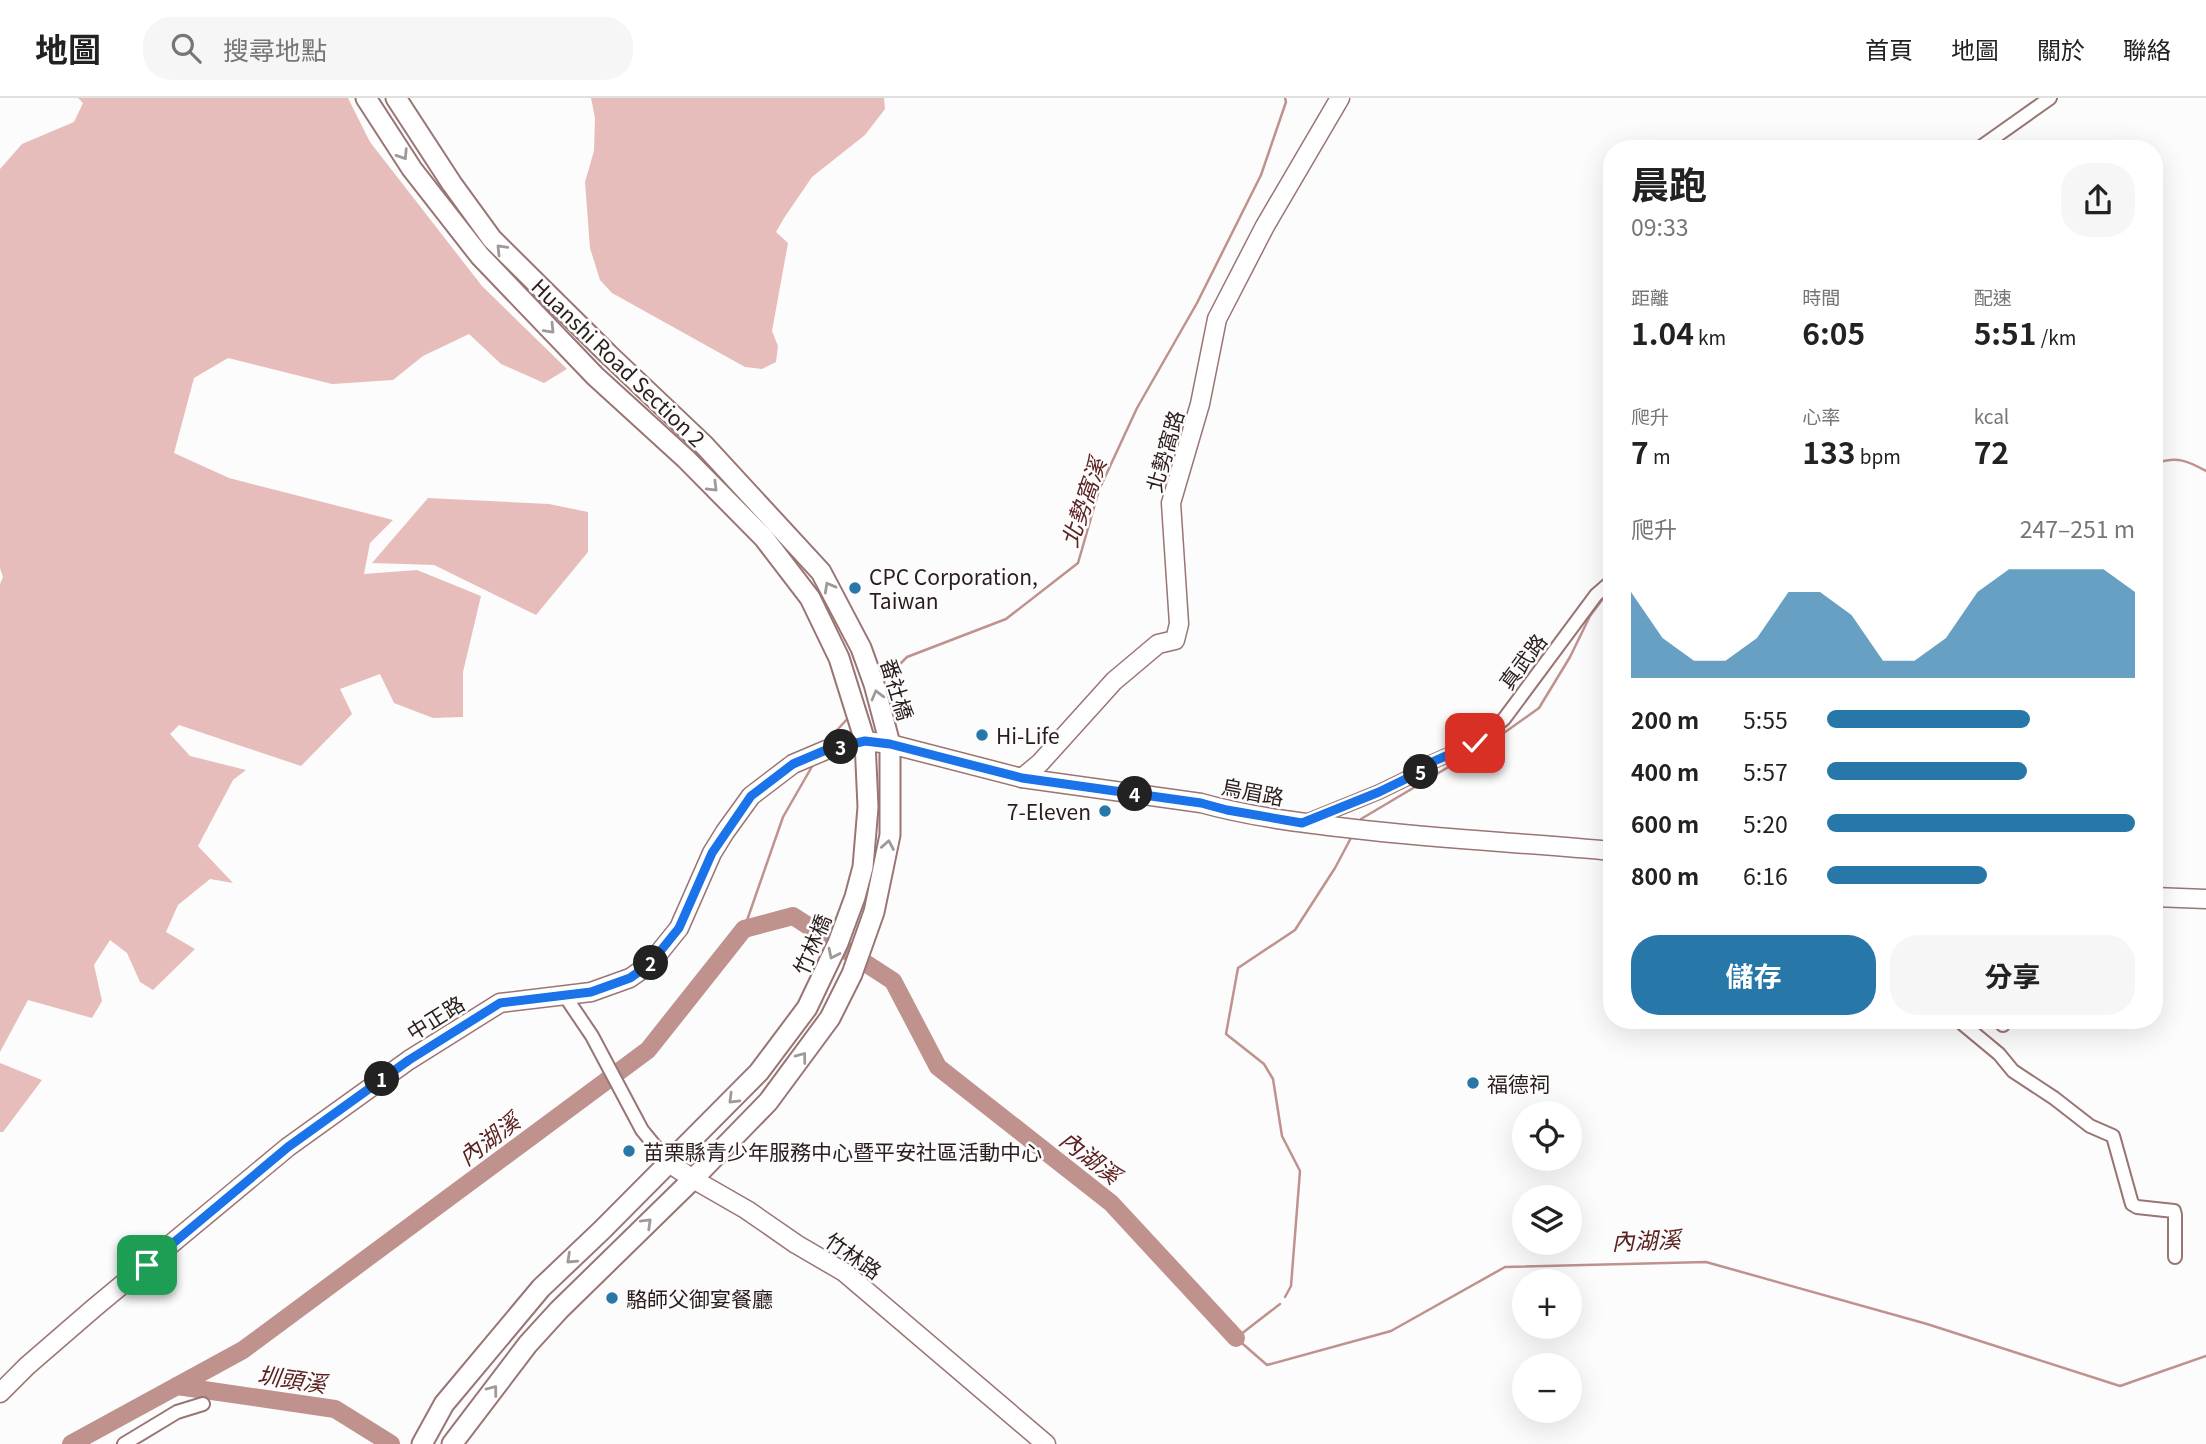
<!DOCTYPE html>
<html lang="zh-TW">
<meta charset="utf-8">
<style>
:root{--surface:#fff;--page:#f6f6f6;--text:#222;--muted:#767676;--line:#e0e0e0;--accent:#2778a9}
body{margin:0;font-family:Georgia,"Noto Sans TC",serif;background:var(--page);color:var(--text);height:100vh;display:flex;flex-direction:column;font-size:26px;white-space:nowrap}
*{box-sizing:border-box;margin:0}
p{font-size:23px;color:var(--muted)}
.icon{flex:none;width:38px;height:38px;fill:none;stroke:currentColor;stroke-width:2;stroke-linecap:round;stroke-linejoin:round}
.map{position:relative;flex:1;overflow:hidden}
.panel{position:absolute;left:1603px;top:42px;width:560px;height:889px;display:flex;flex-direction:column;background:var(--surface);border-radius:28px;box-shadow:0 7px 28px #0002}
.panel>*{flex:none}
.controls{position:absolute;left:1512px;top:1003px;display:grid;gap:14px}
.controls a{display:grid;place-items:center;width:70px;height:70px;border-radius:50%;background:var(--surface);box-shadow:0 7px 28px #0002;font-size:35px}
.pin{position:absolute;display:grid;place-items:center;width:60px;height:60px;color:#fff;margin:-30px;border-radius:14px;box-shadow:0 4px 10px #0006}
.km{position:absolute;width:35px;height:35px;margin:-18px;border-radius:50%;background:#222;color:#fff;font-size:19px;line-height:35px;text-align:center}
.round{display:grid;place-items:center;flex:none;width:74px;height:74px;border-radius:28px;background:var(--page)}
.head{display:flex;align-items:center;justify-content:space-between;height:119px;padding:0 28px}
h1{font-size:38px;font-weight:700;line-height:52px}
.metrics{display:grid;grid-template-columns:repeat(3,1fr);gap:10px;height:119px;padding:7px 28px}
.metrics div{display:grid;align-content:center}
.metrics b{font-size:30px;font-weight:700}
.metrics small{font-size:19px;font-weight:400}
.metrics p{font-size:19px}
.chart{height:196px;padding:14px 28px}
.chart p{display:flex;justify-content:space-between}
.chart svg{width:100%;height:126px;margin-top:7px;fill:var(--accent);opacity:.7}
.cta{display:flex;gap:14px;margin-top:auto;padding:14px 28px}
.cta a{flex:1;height:80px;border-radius:28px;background:var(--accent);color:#fff;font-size:28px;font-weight:700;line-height:80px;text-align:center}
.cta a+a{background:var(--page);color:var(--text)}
ul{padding:0 28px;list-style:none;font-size:23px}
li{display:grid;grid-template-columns:112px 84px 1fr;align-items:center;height:52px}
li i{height:18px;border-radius:9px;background:var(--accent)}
header{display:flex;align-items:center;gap:42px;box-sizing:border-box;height:98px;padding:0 35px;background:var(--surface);border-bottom:2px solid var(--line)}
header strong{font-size:33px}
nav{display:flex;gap:38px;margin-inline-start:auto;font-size:24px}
.search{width:490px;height:63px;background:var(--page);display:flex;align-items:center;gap:18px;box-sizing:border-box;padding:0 24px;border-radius:28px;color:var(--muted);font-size:26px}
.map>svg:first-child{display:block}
.green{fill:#e6bdba}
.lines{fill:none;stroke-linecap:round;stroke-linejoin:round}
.stream{stroke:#bf928e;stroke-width:2.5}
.river{stroke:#bf928e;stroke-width:18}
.street-casing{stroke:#997573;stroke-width:16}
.secondary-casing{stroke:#997573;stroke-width:21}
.primary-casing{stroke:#997573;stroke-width:23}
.street{stroke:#fff;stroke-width:12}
.secondary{stroke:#fff;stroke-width:18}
.primary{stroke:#fff;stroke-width:19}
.oneway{stroke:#a09999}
.route-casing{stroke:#fff;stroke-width:14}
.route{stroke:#1a73e8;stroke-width:9}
.poi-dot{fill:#2778a9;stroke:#fcfcfc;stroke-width:2.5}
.labels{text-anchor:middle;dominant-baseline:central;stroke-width:5;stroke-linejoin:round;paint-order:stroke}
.street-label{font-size:21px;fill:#2b1d1c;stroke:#fcfcfc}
.poi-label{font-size:21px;fill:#2b1d1c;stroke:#fcfcfc;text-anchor:start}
.water-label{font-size:23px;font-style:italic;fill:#5b2221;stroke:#fcfcfc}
</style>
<header>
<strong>地圖</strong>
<div class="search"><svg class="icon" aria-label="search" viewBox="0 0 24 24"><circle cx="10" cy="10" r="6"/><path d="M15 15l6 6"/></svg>搜尋地點</div>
<nav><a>首頁</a><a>地圖</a><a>關於</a><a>聯絡</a></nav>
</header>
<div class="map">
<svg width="2206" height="1346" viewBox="0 0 2206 1346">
<rect width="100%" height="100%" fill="#fcfcfc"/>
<g class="green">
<polygon points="78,0 348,0 370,44 482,188 567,271 544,285 501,266 469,236 423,258 393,282 332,286 228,260 194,280 174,355 229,380 393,422 370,445 364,476 417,472 481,498 463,574 463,619 433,620 394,605 380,576 340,591 352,616 301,668 179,627 170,636 190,658 246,672 233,682 198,748 233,785 210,781 178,807 166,834 195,851 153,892 140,884 127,855 110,842 94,867 102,903 92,920 28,902 0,954 0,486 3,479 0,470 0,71 22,46 74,24 83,5"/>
<polygon points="591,0 884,0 885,11 865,37 812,79 784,120 776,134 788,145 772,233 778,248 776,264 762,271 745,269 612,195 600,182 590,150 585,84 594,53 595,20"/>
<polygon points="428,400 549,406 588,414 588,454 536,517 434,467 372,465"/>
<polygon points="0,965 42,982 3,1034 0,1034"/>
</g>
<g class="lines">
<g class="stream">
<path d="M2154,366C2177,358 2186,362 2206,373"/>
<polyline points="881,585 907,559 1006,521 1078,465 1099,392 1137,310 1197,205 1261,77 1286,4 1285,0"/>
<polyline points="826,644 850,618"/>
<polyline points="1359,726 1361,721 1494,642 1539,610 1570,559 1590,518 1608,494"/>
<polyline points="744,831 783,719 814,665"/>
<polyline points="1285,1199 1291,1188 1300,1073 1282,1038 1273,981 1264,966 1226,936 1238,870 1295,832 1335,770 1352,738"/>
<polyline points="1280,1206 1236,1240 1267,1267 1391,1233 1505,1169 1706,1164 1927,1226 2120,1288 2206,1258"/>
</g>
<g class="river">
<polyline points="177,1288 335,1311 391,1346"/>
<polyline points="71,1346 243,1252 648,952 744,831 793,818 893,883 938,969 1111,1105 1236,1240"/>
</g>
<defs>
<g id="street">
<polyline points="1978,51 2050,0"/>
<polyline points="1305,724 1379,694 1420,674 1432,664 1475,645 1504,621 1596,497 1612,483"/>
<polyline points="565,898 592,938 642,1032 669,1065"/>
<polyline points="1958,922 1999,956 2013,973 2054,1000 2090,1028 2113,1038 2132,1106 2137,1109 2174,1113 2175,1117 2175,1159"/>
<polyline points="1998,922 2003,927"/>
<polyline points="124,1346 177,1314 203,1306"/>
</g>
<g id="secondary">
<polyline points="1022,680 1040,665 1114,583 1158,546 1175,542 1179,526 1171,405 1200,306 1217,221 1265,128 1340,0"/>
<polyline points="2154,799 2206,801"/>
<polyline points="669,1065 693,1081 747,1112 796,1146 844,1174 1046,1346"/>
<path d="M0,1295L27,1268L94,1210L288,1049L409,962L500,905L591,894L630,880L650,866L679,830L712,755L725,734L751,698L793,666L826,652L865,643L890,646L1022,680L1201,705C1251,719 1303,725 1355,731C1440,741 1526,745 1612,753"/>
</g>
<g id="primary">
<polyline points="366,0 412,71 480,158 595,278 686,361 764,440 810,500 839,560 865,643 868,709 863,769 855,799 838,845 807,910 759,974 602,1132 541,1190 444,1306 422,1346"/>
<polyline points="396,0 452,86 492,141 608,256 704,347 821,474 861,550 874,586 890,646 890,737 874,814 852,876 830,920 768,1004 693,1081 559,1212 528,1246 452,1346"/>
</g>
</defs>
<use href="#street" class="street-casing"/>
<use href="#secondary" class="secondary-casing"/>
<use href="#primary" class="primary-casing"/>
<use href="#street" class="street"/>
<use href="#secondary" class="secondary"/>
<use href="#primary" class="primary"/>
</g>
<defs><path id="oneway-chevron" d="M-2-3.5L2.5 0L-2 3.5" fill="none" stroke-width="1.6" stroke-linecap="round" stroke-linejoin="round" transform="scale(1.75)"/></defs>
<g class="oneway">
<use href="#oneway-chevron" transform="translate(403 57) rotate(57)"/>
<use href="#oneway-chevron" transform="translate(501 151) rotate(-134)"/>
<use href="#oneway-chevron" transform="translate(550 231) rotate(46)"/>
<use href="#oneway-chevron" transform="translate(713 389) rotate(45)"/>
<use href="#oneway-chevron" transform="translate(829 489) rotate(-119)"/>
<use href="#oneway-chevron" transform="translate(877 597) rotate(-105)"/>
<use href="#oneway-chevron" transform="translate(888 747) rotate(-80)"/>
<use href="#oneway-chevron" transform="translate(833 856) rotate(116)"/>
<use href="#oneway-chevron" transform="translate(802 959) rotate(-53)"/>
<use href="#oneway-chevron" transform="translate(733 1001) rotate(135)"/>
<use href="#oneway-chevron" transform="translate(647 1125) rotate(-44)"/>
<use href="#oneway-chevron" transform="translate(571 1161) rotate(137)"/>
<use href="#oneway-chevron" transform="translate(493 1292) rotate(-53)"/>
</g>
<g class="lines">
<defs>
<polyline id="route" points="147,1167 288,1049 409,962 500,905 591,894 630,880 650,866 679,830 712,755 751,698 793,666 826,652 865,643 890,646 1022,680 1201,705 1227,712 1302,725 1379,694 1420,674 1432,664 1475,645"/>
</defs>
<use href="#route" class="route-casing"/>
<use href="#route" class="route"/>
</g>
<g class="poi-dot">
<circle cx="855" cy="490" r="7"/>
<circle cx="982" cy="637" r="7"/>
<circle cx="1105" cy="713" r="7"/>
<circle cx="1473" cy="985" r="7"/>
<circle cx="629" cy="1053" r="7"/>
<circle cx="612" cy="1200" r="7"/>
</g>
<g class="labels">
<g class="street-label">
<text transform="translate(619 264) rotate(44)">Huanshi Road Section 2</text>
<text transform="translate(1164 353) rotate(-74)">北勢窩路</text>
<text transform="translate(1522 563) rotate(-53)">真武路</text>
<text transform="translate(898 591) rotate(73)">番社橋</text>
<text transform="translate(1253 693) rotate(11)">烏眉路</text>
<text transform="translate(811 846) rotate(-67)">竹林橋</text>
<text transform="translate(435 919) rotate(-32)">中正路</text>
<text transform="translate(854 1157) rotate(35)">竹林路</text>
</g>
<g class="poi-label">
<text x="869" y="478">CPC Corporation,<tspan x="869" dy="24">Taiwan</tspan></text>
<text x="996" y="637">Hi-Life</text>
<text x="1091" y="713" text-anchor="end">7-Eleven</text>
<text x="1487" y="985">福德祠</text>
<text x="643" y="1053">苗栗縣青少年服務中心暨平安社區活動中心</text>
<text x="626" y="1200">駱師父御宴餐廳</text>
</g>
<g class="water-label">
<text transform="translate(1082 404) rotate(-71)">北勢窩溪</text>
<text transform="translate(488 1040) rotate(-37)">內湖溪</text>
<text transform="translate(1091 1058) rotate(38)">內湖溪</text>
<text transform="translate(1646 1141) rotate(-2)">內湖溪</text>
<text transform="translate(292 1280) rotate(8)">圳頭溪</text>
</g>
</g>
</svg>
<div class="controls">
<a><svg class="icon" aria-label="locate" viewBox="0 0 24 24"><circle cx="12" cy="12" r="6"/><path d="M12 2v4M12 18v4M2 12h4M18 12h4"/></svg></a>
<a><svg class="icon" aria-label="layers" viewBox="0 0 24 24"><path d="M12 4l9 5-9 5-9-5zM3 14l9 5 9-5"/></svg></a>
<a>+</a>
<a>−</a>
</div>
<div class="pin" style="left:147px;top:1167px;background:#1e9e55"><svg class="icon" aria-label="arrive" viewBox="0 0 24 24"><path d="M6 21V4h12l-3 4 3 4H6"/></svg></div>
<div class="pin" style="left:1475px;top:645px;background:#d93025"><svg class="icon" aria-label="check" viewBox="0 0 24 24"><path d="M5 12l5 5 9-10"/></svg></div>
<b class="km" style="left:382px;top:981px">1</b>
<b class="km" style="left:651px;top:865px">2</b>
<b class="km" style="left:841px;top:649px">3</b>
<b class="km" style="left:1135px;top:696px">4</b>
<b class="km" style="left:1421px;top:674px">5</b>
<section class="panel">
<div class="head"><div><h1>晨跑</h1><p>09:33</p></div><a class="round"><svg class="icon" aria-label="share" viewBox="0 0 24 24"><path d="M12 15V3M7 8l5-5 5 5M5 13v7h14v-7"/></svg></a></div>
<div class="metrics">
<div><p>距離</p><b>1.04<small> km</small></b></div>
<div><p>時間</p><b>6:05</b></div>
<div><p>配速</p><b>5:51<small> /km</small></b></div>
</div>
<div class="metrics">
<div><p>爬升</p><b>7<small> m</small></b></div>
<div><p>心率</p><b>133<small> bpm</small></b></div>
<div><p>kcal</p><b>72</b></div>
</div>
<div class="chart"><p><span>爬升</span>247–251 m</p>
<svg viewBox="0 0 160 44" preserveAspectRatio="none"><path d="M0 44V14L10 30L20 38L30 38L40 30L50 14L60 14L70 22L80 38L90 38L100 30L110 14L120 6L130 6L140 6L150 6L160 14V44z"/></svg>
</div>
<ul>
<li><b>200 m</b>5:55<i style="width:66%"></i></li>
<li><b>400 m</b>5:57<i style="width:65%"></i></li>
<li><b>600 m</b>5:20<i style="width:100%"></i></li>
<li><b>800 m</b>6:16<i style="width:52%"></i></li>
</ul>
<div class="cta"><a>儲存</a><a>分享</a></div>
</section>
</div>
